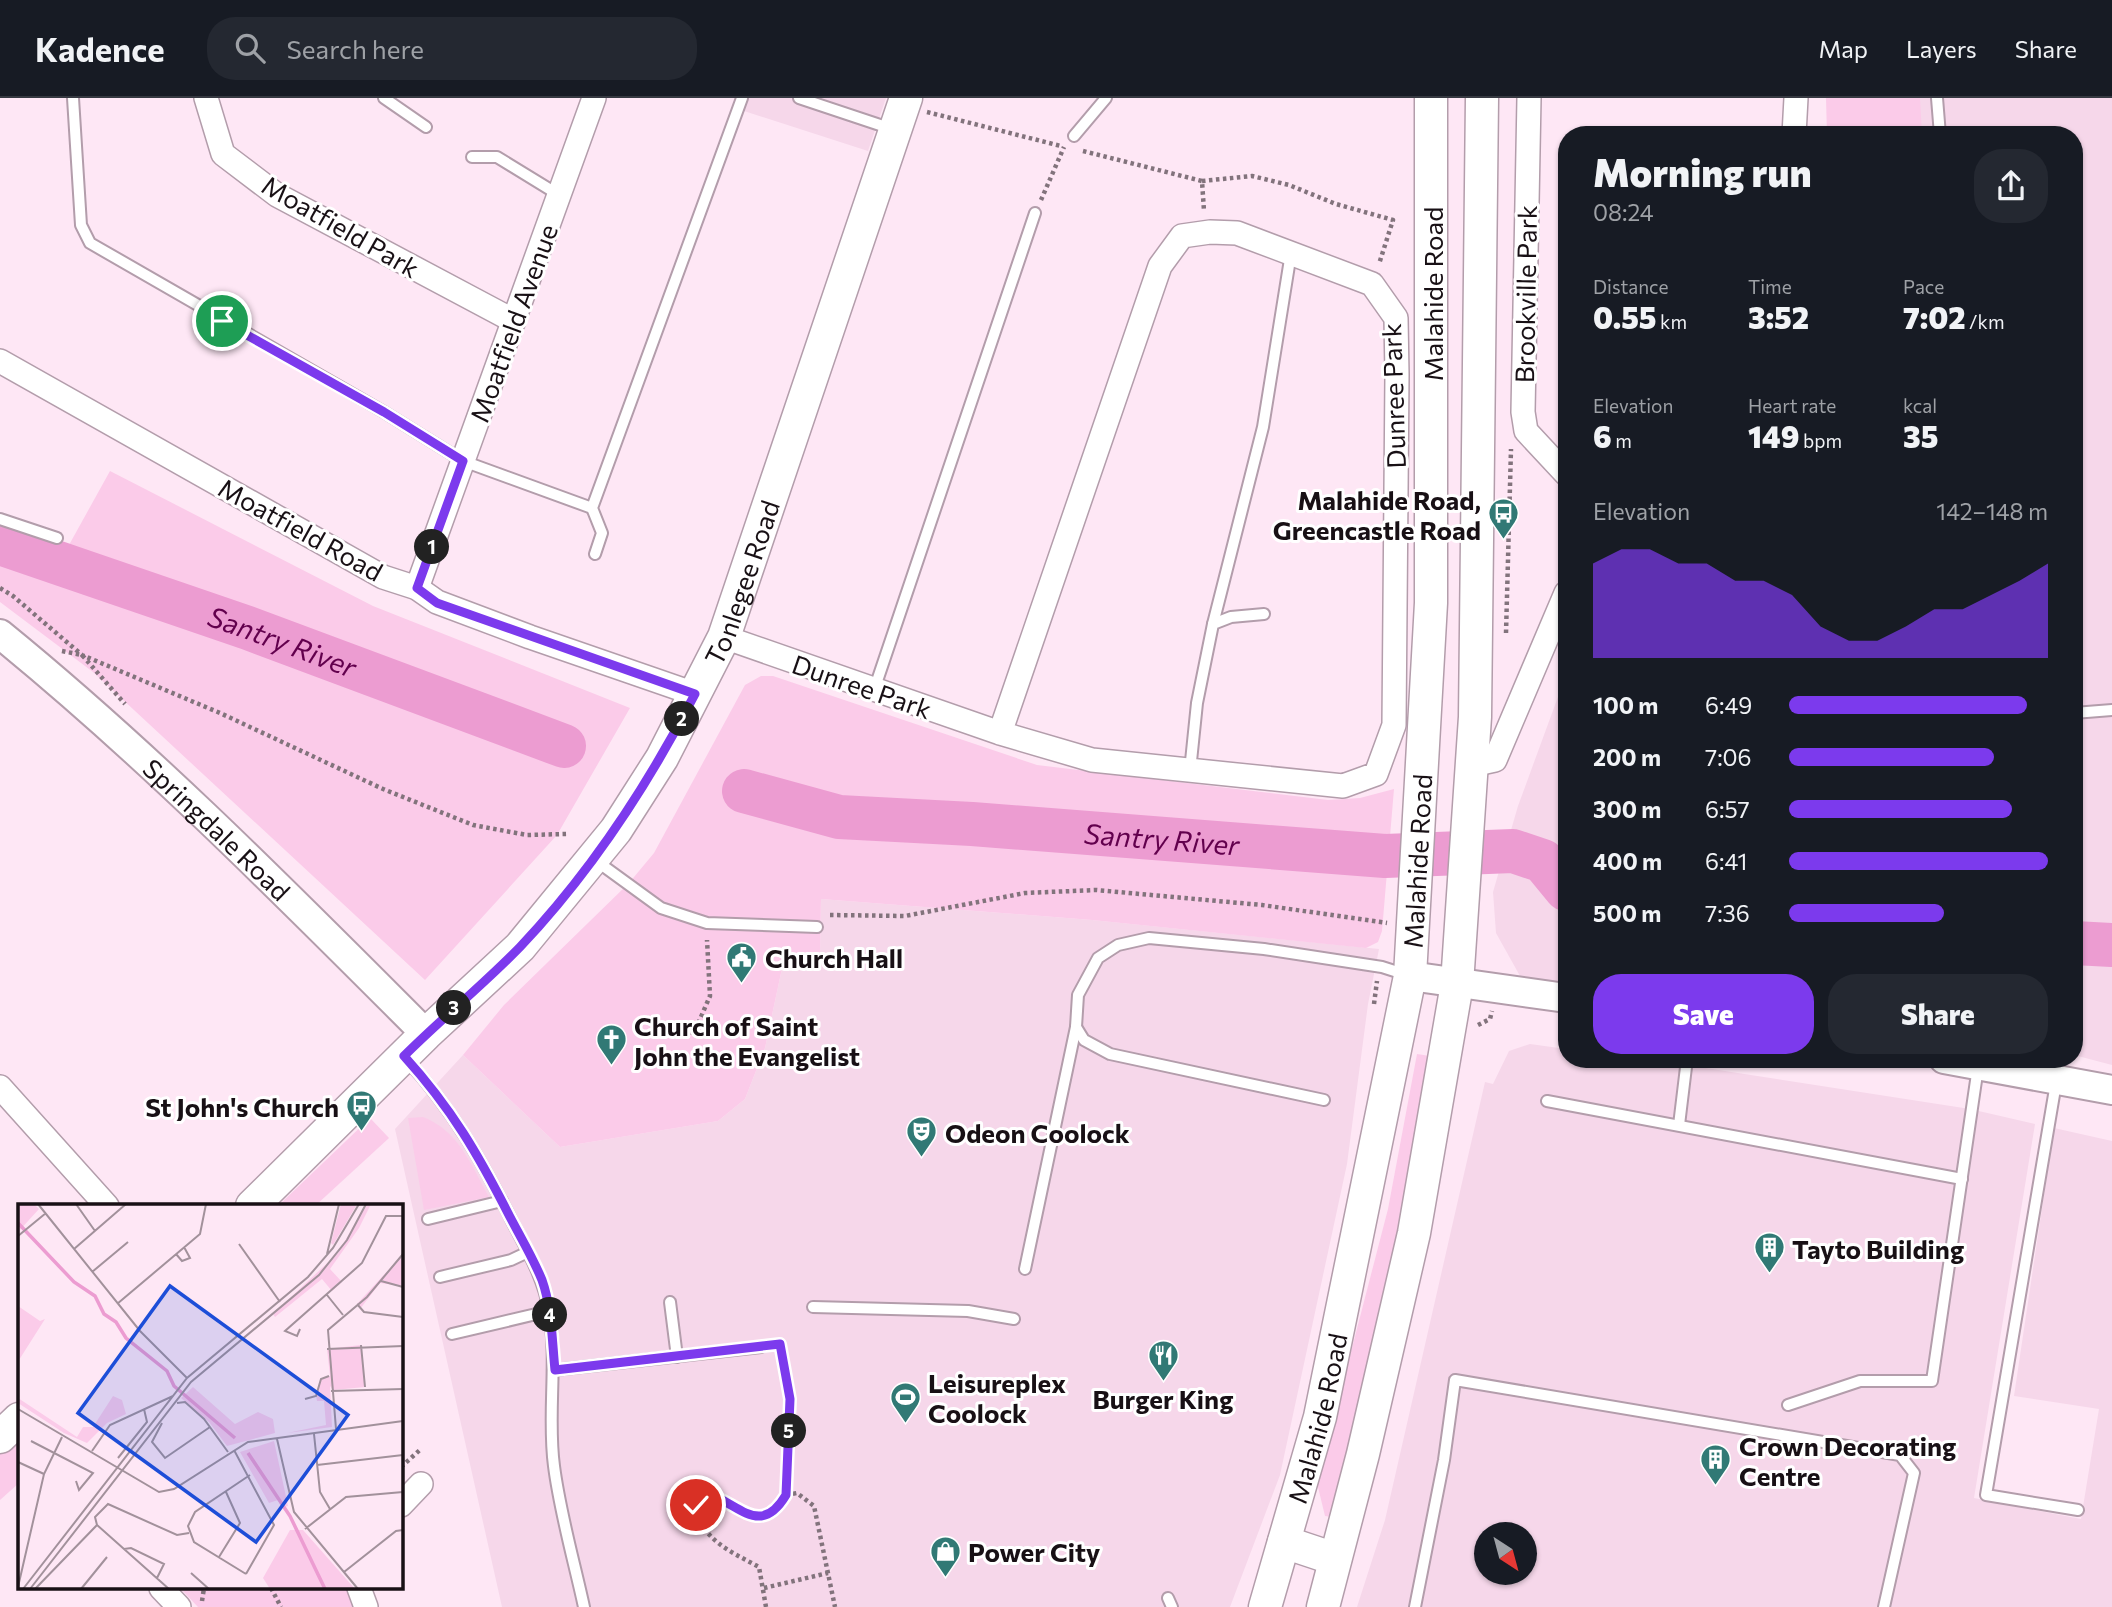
<!DOCTYPE html>
<meta charset="utf-8">
<style>
:root{--surface:#171b24;--page:#242831;--text:#f1f3f6;--muted:#9ea1a6;--line:#363941;--accent:#7c3aed}
body{margin:0;font-family:Commissioner,sans-serif;background:var(--page);color:var(--text);height:100vh;display:flex;flex-direction:column;font-size:26px;white-space:nowrap}
*{box-sizing:border-box;margin:0}
p{font-size:23px;color:var(--muted)}
.icon{flex:none;width:38px;height:38px;fill:none;stroke:currentColor;stroke-width:2;stroke-linecap:round;stroke-linejoin:round}
.map{position:relative;flex:1;overflow:hidden}
.side{position:absolute;left:1558px;top:28px;width:525px;height:942px;display:flex;flex-direction:column;background:var(--surface);border-radius:28px;box-shadow:0 2px 5px #0004}
.side>*{flex:none}
.needle{width:46px;rotate:144deg}
.controls{position:absolute;left:1474px;top:1424px;display:grid;gap:14px}
.controls a{display:grid;place-items:center;width:63px;height:63px;border-radius:50%;background:var(--surface);box-shadow:0 2px 5px #0004;font-size:35px}
.pin{position:absolute;display:grid;place-items:center;width:60px;height:60px;color:#fff;margin:-30px;border:4px solid #fff;border-radius:50%;box-shadow:0 2px 7px #0007}
.km{position:absolute;width:35px;height:35px;margin:-18px;border-radius:50%;background:#222;color:#fff;font-size:19px;line-height:35px;text-align:center}
.round{display:grid;place-items:center;flex:none;width:74px;height:74px;border-radius:28px;background:var(--page)}
.overview{display:flex;align-items:center;justify-content:space-between;height:119px;padding:0 35px}
h1{font-size:38px;font-weight:800;line-height:52px}
.figures{display:grid;grid-template-columns:repeat(3,1fr);gap:10px;height:119px;padding:7px 35px}
.figures div{display:grid;align-content:center}
.figures b{font-size:30px;font-weight:800}
.figures small{font-size:19px;font-weight:400}
.figures p{font-size:19px}
.chart{height:196px;padding:14px 35px}
.chart p{display:flex;justify-content:space-between}
.chart svg{width:100%;height:126px;margin-top:7px;fill:var(--accent);opacity:.7}
.primary-button{display:flex;gap:14px;margin-top:auto;padding:14px 35px}
.primary-button a{flex:1;height:80px;border-radius:28px;background:var(--accent);color:#fff;font-size:28px;font-weight:800;line-height:80px;text-align:center}
.primary-button a+a{background:var(--page);color:var(--text)}
ul{padding:0 35px;list-style:none;font-size:23px}
li{display:grid;grid-template-columns:112px 84px 1fr;align-items:center;height:52px}
li i{height:18px;border-radius:9px;background:var(--accent)}
header{display:flex;align-items:center;gap:42px;box-sizing:border-box;height:98px;padding:0 35px;background:var(--surface);border-bottom:2px solid var(--line)}
header strong{font-size:33px}
nav{display:flex;gap:38px;margin-inline-start:auto;font-size:24px}
.search{width:490px;height:63px;background:var(--page);display:flex;align-items:center;gap:18px;box-sizing:border-box;padding:0 24px;border-radius:28px;color:var(--muted);font-size:26px}
.map>svg:first-child{display:block}
.built{fill:#f6d7ea;fill-rule:evenodd}
.green{fill:#fbcbe9}
.lines{fill:none;stroke-linecap:round;stroke-linejoin:round}
.river{stroke:#ec9cd1;stroke-width:44}
.service-casing{stroke:#b39dab;stroke-width:14}
.minor-casing{stroke:#b39dab;stroke-width:26}
.tertiary-casing{stroke:#b39dab;stroke-width:32}
.secondary-casing{stroke:#b39dab;stroke-width:35}
.path{stroke:#82737c;stroke-width:4.5;stroke-dasharray:3.5 3.5;stroke-linecap:butt}
.service{stroke:#fff;stroke-width:10}
.minor{stroke:#fff;stroke-width:23}
.tertiary{stroke:#fff;stroke-width:28}
.secondary{stroke:#fff;stroke-width:32}
.route-casing{stroke:#fff;stroke-width:14}
.route{stroke:#7c3aed;stroke-width:9}
.labels{text-anchor:middle;dominant-baseline:central;stroke-width:6;stroke-linejoin:round;paint-order:stroke}
.street-label{font-size:26px;fill:#181015;stroke:#fff}
.poi-label{font-size:26px;font-weight:bold;fill:#181015;stroke:#fff;text-anchor:start}
.water-label{font-size:28px;font-style:italic;fill:#62004d;stroke:#fff}
.inset-river{fill:none;stroke:#ec9cd1;stroke-width:3.5}
.inset-road{fill:none;stroke:#a2919b;stroke-width:2}
.view{fill:#1d4ed8;fill-opacity:0.15;stroke:#1d4ed8;stroke-width:3.5}
.inset-edge{fill:none;stroke:#181015;stroke-width:3.5}
</style>
<header>
<strong>Kadence</strong>
<div class="search"><svg class="icon" aria-label="search" viewBox="0 0 24 24"><circle cx="10" cy="10" r="6"/><path d="M15 15l6 6"/></svg>Search here</div>
<nav><a>Map</a><a>Layers</a><a>Share</a></nav>
</header>
<div class="map">
<svg width="2112" height="1509" viewBox="0 0 2112 1509">
<rect width="100%" height="100%" fill="#fee7f5"/>
<g class="built">
<polygon points="735,0 886,0 868,53 741,12"/>
<polygon points="1843,0 2112,0 2112,967 2074,957 2074,37 1843,37"/>
<polygon points="1566,577 1566,885 1520,878 1496,835 1493,794 1518,708"/>
<polygon points="821,801 1092,822 1379,851 1368,906 1347,1066 1280,1377 1230,1509 502,1509 395,1031 463,957 560,1049 718,1023 745,1001 765,950 784,861 820,856"/>
<path d="M1530,946L1566,951V961H1640L1686,967L1970,1011L2035,1026L1974,1400L2081,1421L2099,1311L2014,1298L2054,1030L2112,1043V1509H1357L1385,1422L1485,984L1493,986L1509,953ZM1486,1437H1524V1475H1486Z"/>
</g>
<g class="green">
<polygon points="1826,0 1920,0 1922,37 1827,37"/>
<polygon points="110,373 373,508 630,610 557,737 425,882 93,574 0,504 0,416 64,456"/>
<polygon points="761,578 773,578 1037,667 1328,702 1360,700 1394,691 1382,833 1378,844 1366,850 1092,822 821,801 820,856 784,861 765,950 745,1001 718,1023 560,1049 463,957 504,907 629,785 654,755 745,587"/>
<polygon points="1417,956 1430,958 1385,1203 1332,1419 1325,1418 1317,1385 1388,1111"/>
<path d="M423,1019C459,1033 471,1067 489,1099L424,1112L408,1020Z"/>
<polygon points="370,1020 389,1040 315,1108 278,1108"/>
<polygon points="19,1338 19,1385 0,1402 0,1339"/>
<polygon points="180,1490 358,1490 366,1509 198,1509"/>
</g>
<g class="lines">
<g class="river">
<path id="s1" d="M0,445L248,530L564,648"/>
<path id="s2" d="M744,693L839,719L972,726L1385,758L1513,753L1543,763L1566,791"/>
<polyline points="2074,845 2112,847"/>
</g>
<defs>
<g id="service">
<polyline points="73,0 81,127 90,145 384,314 463,363 592,410"/>
<polyline points="384,0 426,29"/>
<polyline points="799,0 892,31"/>
<polyline points="1937,0 1940,37"/>
<polyline points="1074,38 1106,0"/>
<polyline points="472,59 497,59 559,97"/>
<polyline points="0,421 57,440"/>
<polyline points="595,456 602,435 592,410 742,0"/>
<polyline points="1213,526 1263,329 1291,155"/>
<polyline points="874,592 1035,115"/>
<polyline points="2074,615 2112,612"/>
<polyline points="1190,673 1197,605 1213,526 1231,519 1264,516"/>
<polyline points="595,762 661,810 707,825 817,829"/>
<polyline points="1076,929 1084,942 1110,956 1324,1002"/>
<path d="M406,961C453,1012 482,1063 513,1125C528,1154 544,1181 549,1213C558,1265 547,1317 554,1368C560,1415 574,1463 584,1509"/>
<polyline points="2056,985 1986,1397 2078,1412"/>
<polyline points="1547,1003 1962,1081"/>
<polyline points="1679,1027 1687,961"/>
<polyline points="428,1121 502,1103"/>
<polyline points="1025,1171 1076,929 1078,897 1098,860 1118,847 1149,840 1264,851 1382,869 1407,877"/>
<polyline points="440,1179 511,1162 528,1154"/>
<polyline points="670,1204 677,1259"/>
<polyline points="813,1209 968,1213 1014,1221"/>
<polyline points="452,1236 549,1213"/>
<polyline points="555,1272 761,1249"/>
<polyline points="1788,1307 1860,1283 1932,1283 1978,969"/>
<polyline points="1168,1500 1172,1509"/>
<polyline points="1415,1509 1444,1362 1455,1282 1900,1357 1914,1375 1884,1509"/>
</g>
<g id="minor">
<polyline points="206,0 223,56 277,97 514,223"/>
<polyline points="1529,0 1523,314 1526,333 1566,376"/>
<polyline points="1794,37 1796,0"/>
<polyline points="0,263 383,479 417,490 437,504 530,539 695,596"/>
<polyline points="417,490 594,0"/>
<polyline points="724,539 1000,635 1092,662 1343,688 1376,676 1394,627 1397,277 1396,220 1372,186 1237,135 1210,134 1182,138 1160,168 1000,635"/>
<polyline points="1472,667 1495,662 1566,495"/>
<polyline points="0,989 107,1108"/>
<polyline points="401,1407 421,1386"/>
<polyline points="161,1490 179,1509"/>
<polyline points="359,1490 366,1509"/>
</g>
<g id="tertiary">
<path id="s3" d="M0,536C151,659 288,798 426,936"/>
<polyline points="1410,878 1566,900"/>
<polyline points="1944,961 2112,992"/>
</g>
<g id="secondary">
<path id="s4" d="M252,1108L426,936L520,849L616,732L662,660L724,539L906,0"/>
<polyline points="0,1339 19,1321"/>
<polyline points="1284,1444 1335,1461"/>
<path id="s5" d="M1265,1509L1320,1319L1410,878L1431,505V0"/>
<polyline points="1323,1509 1363,1356 1414,1135 1457,886 1475,619 1482,0"/>
</g>
</defs>
<use href="#service" class="service-casing"/>
<use href="#minor" class="minor-casing"/>
<use href="#tertiary" class="tertiary-casing"/>
<use href="#secondary" class="secondary-casing"/>
<g class="path">
<polyline points="927,14 1061,48"/>
<polyline points="1083,53 1202,83 1204,113"/>
<polyline points="1202,83 1252,78 1289,87 1336,106 1393,122 1379,166"/>
<polyline points="1041,102 1064,49"/>
<polyline points="0,490 13,498 82,557 220,615 383,691 473,727 527,737 567,736"/>
<polyline points="1506,535 1511,351"/>
<polyline points="62,553 82,557 125,606"/>
<polyline points="830,817 905,818 1025,795 1096,792 1262,807 1387,825"/>
<polyline points="1374,906 1377,883"/>
<polyline points="1478,927 1490,921 1492,913"/>
<polyline points="670,931 694,935 710,898 707,842"/>
<polyline points="401,1369 421,1351"/>
<polyline points="786,1397 797,1395 814,1408 835,1509"/>
<polyline points="271,1490 281,1509"/>
<polyline points="764,1490 828,1475"/>
<polyline points="202,1503 204,1490"/>
<path d="M766,1509L759,1469C732,1454 700,1442 696,1407L706,1396C736,1402 760,1442 786,1397L790,1301L780,1246L776,1247"/>
</g>
<use href="#service" class="service"/>
<use href="#minor" class="minor"/>
<use href="#tertiary" class="tertiary"/>
<use href="#secondary" class="secondary"/>
</g>
<g class="lines">
<defs>
<path id="route" d="M222,223L384,314L463,363L417,490L437,505L695,596C648,687 591,774 520,849C483,887 441,921 404,958C452,1011 478,1056 510,1119C521,1140 533,1160 542,1182C552,1210 552,1243 555,1272L780,1246L790,1301L786,1397C759,1442 737,1402 706,1396L696,1407"/>
</defs>
<use href="#route" class="route-casing"/>
<use href="#route" class="route"/>
</g>
<defs>
<symbol id="bus-pin" viewBox="-11 -11 22 30"><path d="M0 17L-7.5 6A9.5 9.5 0 1 1 7.5 6Z" fill="#317975" stroke="#fff"/><path d="M-5-6H5V4H4V6H2V4H-2V6H-4V4H-5ZM-3.5-4V0h7V-4ZM-3.5 1.2v1.5H-2V1.2ZM2 1.2v1.5H3.5V1.2Z" fill="#fff"/></symbol>
<symbol id="civic-pin" viewBox="-11 -11 22 30"><path d="M0 17L-7.5 6A9.5 9.5 0 1 1 7.5 6Z" fill="#317975" stroke="#fff"/><path d="M-.6-6.5H3V-4.5H.6V-3L4-1V1h2V6H-6V1h2V-1L-.6-3ZM-1.2 2.5V6h2.4V2.5Z" fill="#fff"/></symbol>
<symbol id="church-pin" viewBox="-11 -11 22 30"><path d="M0 17L-7.5 6A9.5 9.5 0 1 1 7.5 6Z" fill="#317975" stroke="#fff"/><path d="M-1.2-6h2.4v3.5h3.3v2.4h-3.3V6h-2.4V-.1h-3.3v-2.4h3.3Z" fill="#fff"/></symbol>
<symbol id="theatre-pin" viewBox="-11 -11 22 30"><path d="M0 17L-7.5 6A9.5 9.5 0 1 1 7.5 6Z" fill="#317975" stroke="#fff"/><path d="M-5-5.5Q0-4 5-5.5V0Q5 5 0 6Q-5 5-5 0ZM-3.3-2.5H-1v1.5H-3.3ZM1-2.5H3.3v1.5H1ZM-2.8 1Q0 5.5 2.8 1Z" fill="#fff"/></symbol>
<symbol id="building-pin" viewBox="-11 -11 22 30"><path d="M0 17L-7.5 6A9.5 9.5 0 1 1 7.5 6Z" fill="#317975" stroke="#fff"/><path d="M-4-6H4V6H1V3H-1V6H-4ZM-2.5-4.3h1.7v1.8h-1.7ZM.8-4.3h1.7v1.8H.8ZM-2.5-1h1.7V.8h-1.7ZM.8-1h1.7V.8H.8Z" fill="#fff"/></symbol>
<symbol id="restaurant-pin" viewBox="-11 -11 22 30"><path d="M0 17L-7.5 6A9.5 9.5 0 1 1 7.5 6Z" fill="#317975" stroke="#fff"/><path d="M-5-6h1v4h1v-4h1v4h1v-4h1v5L-1.5 .5V6h-2V.5L-5-1ZM5-6V6H3V1.5H1.5Q1.5-4 5-6Z" fill="#fff"/></symbol>
<symbol id="stadium-pin" viewBox="-11 -11 22 30"><path d="M0 17L-7.5 6A9.5 9.5 0 1 1 7.5 6Z" fill="#317975" stroke="#fff"/><path d="M0-5a6.5 5 0 1 0 0 10a6.5 5 0 1 0 0-10ZM-3.5-1.8h7v3.6h-7Z" fill="#fff"/></symbol>
<symbol id="shop-pin" viewBox="-11 -11 22 30"><path d="M0 17L-7.5 6A9.5 9.5 0 1 1 7.5 6Z" fill="#317975" stroke="#fff"/><path d="M-5-2.5h2.3a2.7 3.5 0 0 1 5.4 0H5L5.5 6h-11ZM-1.5-2.5h3a1.5 2.3 0 0 0-3 0Z" fill="#fff"/></symbol>
</defs>
<g fill-rule="evenodd">
<use href="#bus-pin" x="1486" y="398" width="35" height="47"/>
<use href="#civic-pin" x="724" y="842" width="35" height="47"/>
<use href="#church-pin" x="594" y="924" width="35" height="47"/>
<use href="#bus-pin" x="344" y="990" width="35" height="47"/>
<use href="#theatre-pin" x="904" y="1016" width="35" height="47"/>
<use href="#building-pin" x="1752" y="1132" width="35" height="47"/>
<use href="#restaurant-pin" x="1146" y="1240" width="35" height="47"/>
<use href="#stadium-pin" x="888" y="1282" width="35" height="47"/>
<use href="#building-pin" x="1698" y="1344" width="35" height="47"/>
<use href="#shop-pin" x="928" y="1436" width="35" height="47"/>
</g>
<g class="labels">
<g class="street-label">
<text transform="translate(341 128) rotate(30)">Moatfield Park</text>
<text transform="translate(1432 196) rotate(-90)">Malahide Road</text>
<text transform="translate(1525 196) rotate(-89)">Brookville Park</text>
<text transform="translate(513 225) rotate(-70)">Moatfield Avenue</text>
<text transform="translate(1393 298) rotate(-92)">Dunree Park</text>
<text transform="translate(301 431) rotate(29)">Moatfield Road</text>
<text stroke="none"><textPath href="#s4" startOffset="803">Tonlegee Road</textPath></text>
<text transform="translate(862 588) rotate(19)">Dunree Park</text>
<text stroke="none"><textPath href="#s3" startOffset="292">Springdale Road</textPath></text>
<text stroke="none"><textPath href="#s5" startOffset="763">Malahide Road</textPath></text>
<text stroke="none"><textPath href="#s5" startOffset="196">Malahide Road</textPath></text>
</g>
<g class="poi-label">
<text x="1481" y="401" text-anchor="end">Malahide Road,<tspan x="1481" dy="30">Greencastle Road</tspan></text>
<text x="765" y="859">Church Hall</text>
<text x="634" y="927">Church of Saint<tspan x="634" dy="30">John the Evangelist</tspan></text>
<text x="339" y="1008" text-anchor="end">St John's Church</text>
<text x="945" y="1034">Odeon Coolock</text>
<text x="1792" y="1150">Tayto Building</text>
<text x="928" y="1284">Leisureplex<tspan x="928" dy="30">Coolock</tspan></text>
<text x="1163" y="1300" text-anchor="middle">Burger King</text>
<text x="1739" y="1347">Crown Decorating<tspan x="1739" dy="30">Centre</tspan></text>
<text x="968" y="1453">Power City</text>
</g>
<g class="water-label">
<text stroke="none"><textPath href="#s1" startOffset="299">Santry River</textPath></text>
<text stroke="none"><textPath href="#s2" startOffset="422">Santry River</textPath></text>
</g>
</g>
<g transform="translate(18 1106)">
<rect width="385" height="385" fill="#fee7f5"/>
<path d="M0,0H16L21,5L0,28ZM323,0L338,2L315,41L313,39ZM348,0H353L341,24L312,65L324,78L314,87L304,75L257,113L255,110L320,49ZM385,50V82L362,79L342,105L339,100ZM0,102L22,117L27,115L1,156ZM343,141L347,183L315,186L312,182L314,223L269,229L308,221L306,197H299L298,192L303,175L312,172L309,145ZM175,183L217,220L240,208L255,215L257,229L209,242L191,218L163,194ZM95,192L104,196L108,210L89,219L69,239L46,229L0,199V194L59,233L65,223H75ZM256,237L270,302L264,304L260,296L251,299L222,248ZM272,326H285L337,385H252L245,374Z" fill="#fbcbe9"/>
<path class="inset-river" d="M0,19L56,78L77,92L86,110L98,118L108,134L149,167L156,182L217,234M230,249L272,312L307,385"/>
<path class="inset-road" d="M20,0L122,127L169,174M58,0L77,27M0,32L28,9M221,40L262,98M56,45L108,0M158,50L164,57L172,54L166,43M309,50L321,0M74,68L110,38M363,77L385,83M309,91L325,111M99,100L182,30L188,0M339,100L346,108L385,113M282,125L279,132L267,127L344,59L368,12H385M343,141L347,183M309,145L385,142M313,187L385,185M287,195L298,192L303,175L311,172M159,199L167,198L186,215L210,248M0,205L141,288L156,285L230,238L385,217M144,219L134,238L147,254L192,223M318,225L310,126L349,93L385,50M296,230L302,288L312,305M259,235L276,308L340,385M13,237L75,269L61,286L58,277M216,246L256,321L228,370M74,247L92,221L155,192M100,254L129,218L126,205M0,258L26,270M299,261L385,251M287,325L328,293L385,288M106,345L113,344L146,360L139,374M201,353L222,319L208,288M326,368L378,327L385,326M173,369L191,385M228,370L176,338L170,322L177,308L232,271M0,383L26,270L44,233M5,385L169,174L290,73L315,44L341,0M12,385L173,178L301,71L329,36L348,0M17,385L79,321M63,385L89,353M151,385L79,321L77,313L90,300L159,331L171,329"/>
<path class="view" d="M152,82L330,211L238,338L60,209Z"/>
<rect width="385" height="385" class="inset-edge"/>
</g>
</svg>
<div class="controls">
<a><svg class="needle" viewBox="-14 -14 28 28"><path d="M0-13l5 13h-10z" fill="#e53935"/><path d="M0 13l5-13h-10z" fill="#9ea1a6"/></svg></a>
</div>
<div class="pin" style="left:222px;top:223px;background:#1e9e55"><svg class="icon" aria-label="arrive" viewBox="0 0 24 24"><path d="M6 21V4h12l-3 4 3 4H6"/></svg></div>
<div class="pin" style="left:696px;top:1407px;background:#d93025"><svg class="icon" aria-label="check" viewBox="0 0 24 24"><path d="M5 12l5 5 9-10"/></svg></div>
<b class="km" style="left:432px;top:449px">1</b>
<b class="km" style="left:682px;top:621px">2</b>
<b class="km" style="left:454px;top:910px">3</b>
<b class="km" style="left:550px;top:1217px">4</b>
<b class="km" style="left:789px;top:1333px">5</b>
<section class="side">
<div class="overview"><div><h1>Morning run</h1><p>08:24</p></div><a class="round"><svg class="icon" aria-label="share" viewBox="0 0 24 24"><path d="M12 15V3M7 8l5-5 5 5M5 13v7h14v-7"/></svg></a></div>
<div class="figures">
<div><p>Distance</p><b>0.55<small> km</small></b></div>
<div><p>Time</p><b>3:52</b></div>
<div><p>Pace</p><b>7:02<small> /km</small></b></div>
</div>
<div class="figures">
<div><p>Elevation</p><b>6<small> m</small></b></div>
<div><p>Heart rate</p><b>149<small> bpm</small></b></div>
<div><p>kcal</p><b>35</b></div>
</div>
<div class="chart"><p><span>Elevation</span>142–148 m</p>
<svg viewBox="0 0 160 44" preserveAspectRatio="none"><path d="M0 44V11L10 6L20 6L30 11L40 11L50 17L60 17L70 22L80 33L90 38L100 38L110 33L120 27L130 27L140 22L150 17L160 11V44z"/></svg>
</div>
<ul>
<li><b>100 m</b>6:49<i style="width:92%"></i></li>
<li><b>200 m</b>7:06<i style="width:79%"></i></li>
<li><b>300 m</b>6:57<i style="width:86%"></i></li>
<li><b>400 m</b>6:41<i style="width:100%"></i></li>
<li><b>500 m</b>7:36<i style="width:60%"></i></li>
</ul>
<div class="primary-button"><a>Save</a><a>Share</a></div>
</section>
</div>
